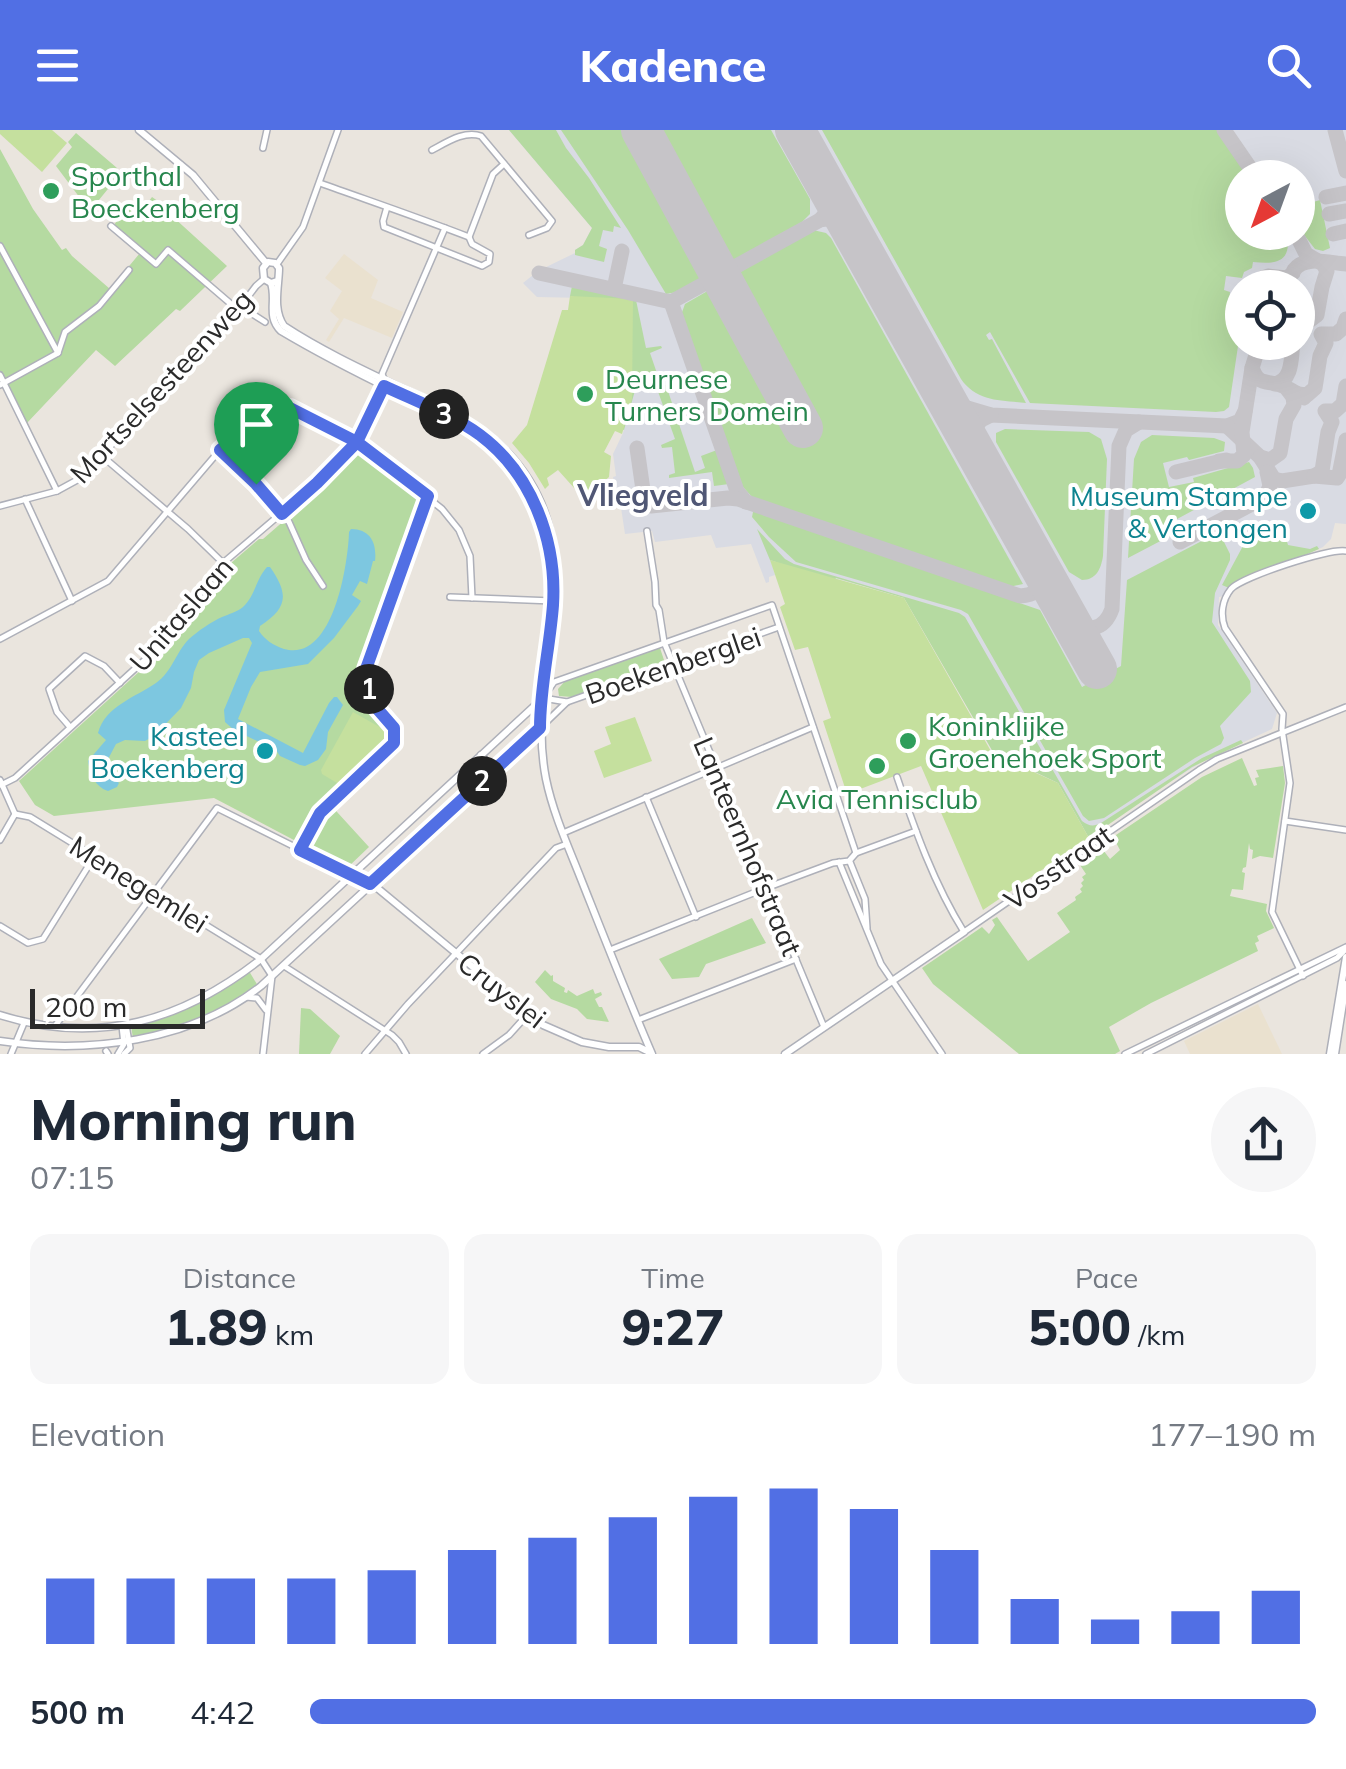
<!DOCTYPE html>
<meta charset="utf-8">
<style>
:root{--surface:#fff;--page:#f6f6f7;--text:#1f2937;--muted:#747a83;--accent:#516fe4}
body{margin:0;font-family:Mulish,sans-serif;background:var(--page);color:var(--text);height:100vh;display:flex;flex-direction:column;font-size:38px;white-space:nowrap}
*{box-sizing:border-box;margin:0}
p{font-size:32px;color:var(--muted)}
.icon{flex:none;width:55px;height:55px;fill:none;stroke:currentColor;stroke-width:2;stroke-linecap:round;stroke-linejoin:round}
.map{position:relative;height:924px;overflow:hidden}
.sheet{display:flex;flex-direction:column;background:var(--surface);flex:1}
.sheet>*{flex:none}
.needle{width:65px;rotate:221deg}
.tools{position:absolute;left:1225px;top:30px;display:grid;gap:20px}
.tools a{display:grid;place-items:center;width:90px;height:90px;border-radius:50%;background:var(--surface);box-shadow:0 10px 40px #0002;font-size:50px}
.scale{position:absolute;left:30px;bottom:25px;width:175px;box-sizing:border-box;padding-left:10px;border:5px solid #2a2a2a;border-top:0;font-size:28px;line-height:35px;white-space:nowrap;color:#2a2a2a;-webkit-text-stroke:8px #fff;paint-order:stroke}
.pin{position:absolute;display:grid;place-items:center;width:85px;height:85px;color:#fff;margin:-102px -42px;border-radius:50% 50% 50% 0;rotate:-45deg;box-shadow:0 0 10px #0007}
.pin .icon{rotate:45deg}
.km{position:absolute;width:50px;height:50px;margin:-25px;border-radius:50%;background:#222;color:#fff;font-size:28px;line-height:50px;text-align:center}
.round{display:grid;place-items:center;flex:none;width:105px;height:105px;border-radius:52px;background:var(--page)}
.overview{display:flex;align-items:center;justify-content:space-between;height:170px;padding:0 30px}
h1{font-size:55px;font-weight:800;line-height:75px}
.figures{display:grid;grid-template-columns:repeat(3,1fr);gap:15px;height:170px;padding:10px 30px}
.figures div{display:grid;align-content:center;border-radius:20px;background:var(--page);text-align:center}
.figures b{font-size:50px;font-weight:800}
.figures small{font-size:28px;font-weight:400}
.figures p{font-size:28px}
.chart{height:280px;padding:20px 30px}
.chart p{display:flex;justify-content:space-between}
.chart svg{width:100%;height:180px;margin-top:10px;stroke:var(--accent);stroke-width:6}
ul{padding:0 30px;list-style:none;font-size:32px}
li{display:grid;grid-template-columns:160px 120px 1fr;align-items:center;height:75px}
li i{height:25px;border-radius:12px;background:var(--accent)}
header{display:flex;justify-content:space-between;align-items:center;height:130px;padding:0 30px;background:var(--accent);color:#fff;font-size:45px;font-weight:800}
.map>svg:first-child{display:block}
.education{fill:#eae1cf}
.airport{fill:#d9dbe3;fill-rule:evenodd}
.green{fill:#b5daa1}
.pitch{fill:#c5e09e}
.water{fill:#7dc7e0}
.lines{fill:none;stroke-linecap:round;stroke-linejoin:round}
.taxiway{stroke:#c6c4c8;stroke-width:15}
.runway{stroke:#c6c4c8;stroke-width:40}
.street-casing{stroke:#aeb0b9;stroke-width:8}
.secondary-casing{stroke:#aeb0b9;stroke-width:9}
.street{stroke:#fff;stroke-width:5}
.secondary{stroke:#fff;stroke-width:6}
.route-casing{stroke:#fff;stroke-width:20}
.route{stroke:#516fe4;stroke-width:12}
.leisure-dot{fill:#2e9e5b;stroke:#fff;stroke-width:4}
.culture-dot{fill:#0f9aa8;stroke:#fff;stroke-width:4}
.labels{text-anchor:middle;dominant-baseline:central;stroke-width:8;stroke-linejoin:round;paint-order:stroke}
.leisure-label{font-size:28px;fill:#27864d;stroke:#fff;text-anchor:start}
.street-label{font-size:28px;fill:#2a2a2a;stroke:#fff}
.culture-label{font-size:28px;fill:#0d838f;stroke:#fff;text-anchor:end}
.neighbourhood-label{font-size:30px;font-weight:bold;fill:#505775;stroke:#fff}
</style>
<header><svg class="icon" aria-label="menu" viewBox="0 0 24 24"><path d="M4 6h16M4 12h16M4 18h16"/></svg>Kadence<svg class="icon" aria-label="search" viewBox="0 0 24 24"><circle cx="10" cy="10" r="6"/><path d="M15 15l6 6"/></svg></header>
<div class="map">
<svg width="1346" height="924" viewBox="0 0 1346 924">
<rect width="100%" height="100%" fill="#eae5de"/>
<g class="education">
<polygon points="344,124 378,150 371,168 403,182 392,208 344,188 329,212 326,210 339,189 330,181 342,161 325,148"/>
<polygon points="1258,874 1282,924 1190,924 1184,911"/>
</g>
<path class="airport" d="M509,0H1346V394L1335,393L1331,409L1323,417L1230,458L1224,466L1219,467L1218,495L1277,583L1272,599L1205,630L1087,704L1058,653L993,622L905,467L771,431L775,445L769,447V452L766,453L751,414L716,418L711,405L655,412L652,401L625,404L620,371L617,370L613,347L616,346L613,324L623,303L632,269V169L537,167L523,153L538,141L575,123V120L583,115L592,98ZM1242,48H1298V102H1242ZM1242,158H1298V212H1242Z"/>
<g class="green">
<polygon points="509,0 556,0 566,18 589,48 621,98 614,96 613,102 603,100 599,116 607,119 604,132 575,125 575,120 583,115 592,98"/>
<polygon points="561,0 771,0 810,69 810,84 802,92 677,162 666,164 628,100"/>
<path d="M822,0H1217L1250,47L1242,48V102L1287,103C1292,131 1278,135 1253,132L1252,138L1244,142L1242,148L1226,146L1224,160L1230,162L1228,185L1242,189L1229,277L1224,281L1216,282L1030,273L990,202L986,205L989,210L992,209L1026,273C1000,270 977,272 961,249Z"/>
<polygon points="76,3 117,38 115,41 121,43 94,76 91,74 86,76 56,36 72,17 68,12"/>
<polygon points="0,19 33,79 62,120 66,118 72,126 110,159 140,123 113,96 137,66 146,75 152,67 162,74 161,76 227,136 180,181 176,179 115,236 96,220 26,294 6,254 0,256"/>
<polygon points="1298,70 1302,72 1303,75 1320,70 1330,118 1323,121 1315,119 1298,97"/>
<polygon points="813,100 826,103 831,108 1023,454 1009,457 753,368 743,357 681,185 685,174"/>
<polygon points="572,156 636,170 646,218 661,216 662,218 650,223 661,255 666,255 695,342 705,338 701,326 717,320 729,354 714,356 712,342 669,348 669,345 675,343 672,317 662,318 661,315 675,309 651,242 639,246 624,300 582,278 574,167 570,166"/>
<path d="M1005,299L1089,302L1101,309L1107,329L1103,426C1101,439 1096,450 1082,450L1069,442L996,312V303Z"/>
<polygon points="1152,305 1214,308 1225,312 1224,321 1189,330 1187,327 1163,333 1169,357 1194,352 1193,348 1249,332 1253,338 1255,347 1166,395 1170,406 1128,428 1134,329 1141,312"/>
<polygon points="356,320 360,320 420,366 421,371 363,534 368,569 375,582 391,599 392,608 327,671 369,717 347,738 214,668 54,686 35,675 19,651 163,520 224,439 259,409 263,409 324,356"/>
<polygon points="753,382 758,382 1040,480 1082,557 1121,536 1127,450 1219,402 1230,424 1230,430 1215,463 1212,492 1250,551 1251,562 1220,596 1224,608 1221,614 1195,628 1104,688 1089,691 1083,686 968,484 961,480 796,432 769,407 752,387"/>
<polygon points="1288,395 1289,399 1284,402 1288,415 1310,419 1317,416 1319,419 1229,458 1222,455 1244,414"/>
<path d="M757,399L785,429L794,434L959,483L965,487L1082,691C1089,696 1093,697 1101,693L1202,628L1241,610L1243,613L1192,637L1089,708L1058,653L993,622L904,468L836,448L834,451L779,438L776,432L770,430Z"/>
<polygon points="660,518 665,533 572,567 559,566 558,559 566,550"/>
<polygon points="1242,628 1254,656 1257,655 1255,648 1259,647 1256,640 1283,636 1285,653 1273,728 1260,726 1252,729 1253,720 1250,719 1249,713 1246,737 1243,738 1242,742 1245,743 1243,760 1232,759 1230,766 1267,774 1266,781 1274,798 1257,806 1259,811 1255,813 1258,821 1151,873 1109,897 1120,921 1115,924 1019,924 933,854 922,838 982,797 989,804 995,795 992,790 997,787 1028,831 1070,802 1057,783 1076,770 1075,767 1082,762 1080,759 1083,756 1081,753 1084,750 1082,747 1086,744 1078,732 1100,716 1110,729 1120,720 1113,707 1202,647"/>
<polygon points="752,788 766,813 706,834 699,847 672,849 659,829"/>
<polygon points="545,840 551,846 553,845 553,851 565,858 564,862 567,863 568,860 577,866 593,859 595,864 601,862 602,865 595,869 599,877 602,877 609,892 587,889 577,879 551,869 535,852"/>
<path d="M249,841L258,856C217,883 183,904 134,914L131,896C177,886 210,867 249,841Z"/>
<polygon points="301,878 310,879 340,906 330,924 299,924"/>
</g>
<g class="pitch">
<polygon points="0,0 52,0 67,13 42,42 0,4"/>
<polygon points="570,166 633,169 632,269 622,304 615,301 604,322 611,326 609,347 584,369 558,340 547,348 549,355 545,359 529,333 512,313 527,295 562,180 568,180"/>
<polygon points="770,430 904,468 992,623 1058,653 1089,708 983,780 921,636 847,664 823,591 831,588 808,517 795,520 780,477 785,474"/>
<polygon points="353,582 392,604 392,608 342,656 322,644 321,640"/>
<polygon points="635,587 652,631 604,648 594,621 611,614 605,597"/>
</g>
<path class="water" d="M351,399C371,399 377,414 375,431H373L367,454L360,451L352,465L361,471L358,476L334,508L308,534L260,542L251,557L238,589L303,623L329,573L334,567H337L343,575L328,602L326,619L318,630L305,636L300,635L280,626L276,620L234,600L225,592L224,580L252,513L249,508H243L209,523L199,530L194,542L191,558L181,578L154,606L145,611L125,610L116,614L106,633L109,644L119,653L117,657L108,661C95,657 90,644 88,631L106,610L98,603C105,576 136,567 156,553C172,542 176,522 189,509C198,501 211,492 222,487C229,484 237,482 243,477C255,466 256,449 267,437H270C289,464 288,478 260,496L259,501C265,510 273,515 284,519C333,533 348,435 349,402Z"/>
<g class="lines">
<g class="taxiway">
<polyline points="1224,0 1257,48"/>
<polyline points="1335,0 1346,41"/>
<polyline points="1326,67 1346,63"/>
<polyline points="1329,84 1346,81"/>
<path d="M820,90C832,78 831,70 826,55"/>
<polyline points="1295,102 1306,124 1323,134 1327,141 1322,157 1317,185 1309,191 1301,191"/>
<polyline points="1333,104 1346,101"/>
<path d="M1294,140C1305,125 1329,133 1346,134"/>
<path d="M539,143L671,172L820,90C835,87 843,91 852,102"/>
<polyline points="1261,158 1262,148 1268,146 1287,148 1293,143"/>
<polyline points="614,159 622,121"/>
<polyline points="671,172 737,361 746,372"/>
<path d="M1252,238C1259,256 1265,250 1280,255C1289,258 1297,263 1304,268"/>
<path d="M1275,254C1293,250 1291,228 1293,212"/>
<polyline points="938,255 964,277 991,285 1227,296 1240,291 1245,281"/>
<polyline points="1298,264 1307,265 1315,258 1320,226 1326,213 1321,204 1336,204 1343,198 1346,189"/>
<polyline points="1227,296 1260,327 1274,349 1282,351 1314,346 1337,348 1339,345 1346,310"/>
<path d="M637,318L644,367L646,372L651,376L728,368L738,369L1020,466C1034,465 1040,461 1043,447L1039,438"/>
<polyline points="974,318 973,300 981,290 991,285"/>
<polyline points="1260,327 1270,330 1280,323 1286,289 1294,275 1293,267 1287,259"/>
<polyline points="1219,331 1237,331 1244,325 1242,302 1252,238 1260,212"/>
<polyline points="1176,342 1226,330"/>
<polyline points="1314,346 1322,341 1328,302 1332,292 1325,281 1335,281 1343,274 1346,256"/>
<polyline points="1180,412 1265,367 1270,356 1267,342"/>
<path d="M1070,490C1088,502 1104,501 1112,479L1119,316L1126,300L1139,292"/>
</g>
<g class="runway">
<polyline points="641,0 803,298"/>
<polyline points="795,0 1097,539"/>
</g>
<defs>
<g id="street">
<polyline points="263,18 267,0"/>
<path d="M432,20C447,12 465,0 481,6L552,91L547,98L529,105"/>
<path d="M320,53C370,71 420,88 469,107L472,114L490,124L489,132L482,136L384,97L383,91L387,77"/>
<polyline points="111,96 156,134 168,120 238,180"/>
<polyline points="469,107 493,44 504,34"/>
<polyline points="0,116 58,223 0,255"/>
<polyline points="277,134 303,97 338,0"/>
<polyline points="240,176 265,192"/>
<polyline points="58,223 65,202 99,176 129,140"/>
<polyline points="0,245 57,361"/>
<polyline points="384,249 382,244 445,98"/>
<polyline points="220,320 256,354 289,392 306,430 323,456"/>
<polyline points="102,326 188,399 223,433"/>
<polyline points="25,369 72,471"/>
<polyline points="0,376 57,361 79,349 102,326 168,249 234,185 256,156 264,149"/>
<polyline points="647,401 655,452 656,475 659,480 664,512 824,897"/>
<polyline points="450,467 553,471"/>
<polyline points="0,509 108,451 220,320 272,278 280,276 289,278 357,312 442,379 459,400 470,426 472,468"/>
<polyline points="567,572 543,568 554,552 772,475 856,723"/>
<polyline points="70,597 57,582 49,559 85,526 104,536 120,553"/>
<polyline points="540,598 567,572 779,497"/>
<path d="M897,647C915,700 934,754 964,802L1199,640L1217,629L1346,577"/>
<polyline points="0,650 15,684"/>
<polyline points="1,655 15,648 160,516 223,433 317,353 357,312 384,256"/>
<polyline points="646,667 696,787"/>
<polyline points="15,684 30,687 261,829 272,846 263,924"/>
<polyline points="1285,691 1346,700"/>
<polyline points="563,703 813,597"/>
<polyline points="0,710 15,684"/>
<polyline points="300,720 320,683 394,613 394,598 375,575 366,539 428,367"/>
<polyline points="839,732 881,834 942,924"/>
<polyline points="850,732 865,769 867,798"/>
<polyline points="0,796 28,813 43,809 94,727"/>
<polyline points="610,820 766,758 833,733 849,731 856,723 916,701"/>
<polyline points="284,836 392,905 399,912 406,924"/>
<path d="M1303,846L1272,782L1290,653L1282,599L1283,584L1225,498C1220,485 1222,470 1231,459C1242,447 1329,418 1346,421"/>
<polyline points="246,867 257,868 266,880"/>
<polyline points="638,890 796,829"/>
<polyline points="55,896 217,678 351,745"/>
<polyline points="106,921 108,924"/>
<polyline points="11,924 24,893"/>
<polyline points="118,924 124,914 122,896"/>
<polyline points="124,924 130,918 126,895"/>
<polyline points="365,924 408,874 556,718 567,714"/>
<polyline points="483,924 509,905 528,884"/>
<polyline points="1125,924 1346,817"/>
<polyline points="1146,924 1337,828 1346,819"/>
</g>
<g id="secondary">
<polyline points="139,0 193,45 266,133"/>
<path d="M277,151L271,153L264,149L263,138L268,132L275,133L279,138C279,156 272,179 284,196C319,219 359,238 397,256C436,274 477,291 507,322C601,421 523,534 546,649C553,683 568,716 581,749C604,807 627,866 652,924"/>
<path d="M271,153C277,171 266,186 281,201C318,223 357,243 396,262C419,273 444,282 465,296C521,329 548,386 552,450"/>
<polyline points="481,625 493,641"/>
<polyline points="351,745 376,757 543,895 582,912 609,917 639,917 651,923"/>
<path d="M0,885C98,916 182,891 261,829L542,569"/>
<path d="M0,911C88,924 190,912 261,856L540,599"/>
<polyline points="785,924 964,802"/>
<polyline points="1330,924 1346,827"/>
<polyline points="1335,924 1346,854"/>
</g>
</defs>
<use href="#street" class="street-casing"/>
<use href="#secondary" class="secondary-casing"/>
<use href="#street" class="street"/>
<use href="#secondary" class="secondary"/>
</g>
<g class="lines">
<defs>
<path id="route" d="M256,354L282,384L317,353L357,312L428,366L366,539L374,575L394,598V613L320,683L300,720L370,754L540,598C540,557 550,516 553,475C557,411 532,344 480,305C451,284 416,271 384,256L357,312L290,278L280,276L272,278L220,320L256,354"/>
</defs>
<use href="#route" class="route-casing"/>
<use href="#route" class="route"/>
</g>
<g class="leisure-dot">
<circle cx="51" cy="61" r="10"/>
<circle cx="585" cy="264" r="10"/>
<circle cx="908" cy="611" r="10"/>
<circle cx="877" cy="636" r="10"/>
</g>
<g class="culture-dot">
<circle cx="1308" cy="381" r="10"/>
<circle cx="265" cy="621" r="10"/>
</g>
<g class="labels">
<g class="leisure-label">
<text x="71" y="45">Sporthal<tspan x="71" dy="32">Boeckenberg</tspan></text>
<text x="605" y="248">Deurnese<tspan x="605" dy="32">Turners Domein</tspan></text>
<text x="928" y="595">Koninklijke<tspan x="928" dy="32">Groenehoek Sport</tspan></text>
<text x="877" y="668" text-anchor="middle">Avia Tennisclub</text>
</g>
<g class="street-label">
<text transform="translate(161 256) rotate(-47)">Mortselsesteenweg</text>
<text transform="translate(181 484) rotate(-49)">Unitaslaan</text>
<text transform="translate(673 535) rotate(-19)">Boekenberglei</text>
<text transform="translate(748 716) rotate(67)">Lanteernhofstraat</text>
<text transform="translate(1058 737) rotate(-35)">Vosstraat</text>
<text transform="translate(139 754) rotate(32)">Menegemlei</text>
<text transform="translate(502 860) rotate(38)">Cruyslei</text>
</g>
<g class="culture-label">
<text x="1288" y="365">Museum Stampe<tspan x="1288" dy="32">&amp; Vertongen</tspan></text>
<text x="245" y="605">Kasteel<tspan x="245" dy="32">Boekenberg</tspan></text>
</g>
<g class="neighbourhood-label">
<text x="643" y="365">Vliegveld</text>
</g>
</g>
</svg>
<div class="tools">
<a><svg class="needle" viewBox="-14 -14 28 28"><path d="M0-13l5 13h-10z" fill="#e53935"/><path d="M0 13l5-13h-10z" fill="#747a83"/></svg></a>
<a><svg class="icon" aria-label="locate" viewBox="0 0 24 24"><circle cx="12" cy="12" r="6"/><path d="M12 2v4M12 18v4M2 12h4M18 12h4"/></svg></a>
</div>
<div class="scale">200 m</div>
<div class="pin" style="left:256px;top:354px;background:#1e9e55"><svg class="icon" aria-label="arrive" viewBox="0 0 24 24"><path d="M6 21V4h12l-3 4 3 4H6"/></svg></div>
<b class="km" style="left:369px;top:559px">1</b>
<b class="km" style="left:482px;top:651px">2</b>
<b class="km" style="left:444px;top:284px">3</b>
</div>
<section class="sheet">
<div class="overview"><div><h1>Morning run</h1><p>07:15</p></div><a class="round"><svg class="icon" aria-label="share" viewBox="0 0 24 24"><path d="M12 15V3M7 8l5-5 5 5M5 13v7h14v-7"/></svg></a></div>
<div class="figures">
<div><p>Distance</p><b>1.89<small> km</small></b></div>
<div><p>Time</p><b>9:27</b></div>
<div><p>Pace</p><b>5:00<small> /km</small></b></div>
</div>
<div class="chart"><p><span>Elevation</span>177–190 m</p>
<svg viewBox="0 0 160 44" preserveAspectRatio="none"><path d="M5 44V28M15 44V28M25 44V28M35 44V28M45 44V26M55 44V21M65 44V18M75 44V13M85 44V8M95 44V6M105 44V11M115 44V21M125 44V33M135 44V38M145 44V36M155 44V31"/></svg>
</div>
<ul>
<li><b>500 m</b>4:42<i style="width:100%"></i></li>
</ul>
</section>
